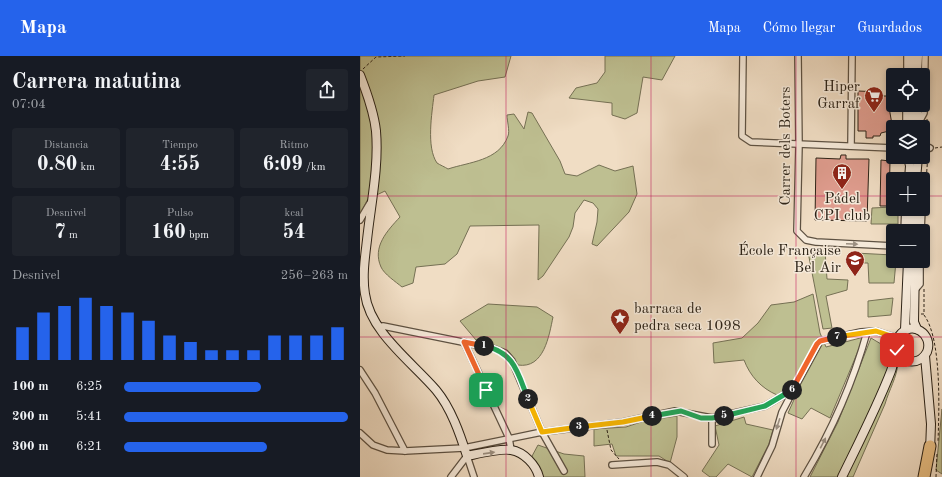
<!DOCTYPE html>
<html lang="es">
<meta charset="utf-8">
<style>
:root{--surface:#171b24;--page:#20242c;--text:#f1f3f6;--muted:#9ea1a6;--accent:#2563eb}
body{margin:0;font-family:"Old Standard TT",serif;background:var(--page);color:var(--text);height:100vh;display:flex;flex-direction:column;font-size:15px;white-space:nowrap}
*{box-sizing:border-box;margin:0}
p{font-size:13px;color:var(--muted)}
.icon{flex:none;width:22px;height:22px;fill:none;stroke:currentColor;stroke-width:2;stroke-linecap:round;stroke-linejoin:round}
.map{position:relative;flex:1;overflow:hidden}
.drawer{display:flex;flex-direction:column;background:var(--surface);width:360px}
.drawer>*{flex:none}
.controls{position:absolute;left:526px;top:12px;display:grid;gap:8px}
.controls a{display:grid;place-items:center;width:44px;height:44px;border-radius:4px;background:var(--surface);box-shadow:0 2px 6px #0003;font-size:20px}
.pin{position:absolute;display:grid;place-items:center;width:34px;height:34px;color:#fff;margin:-17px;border-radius:8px;box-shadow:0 2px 6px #0006}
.km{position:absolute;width:20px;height:20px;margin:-10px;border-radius:50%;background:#222;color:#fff;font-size:11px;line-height:20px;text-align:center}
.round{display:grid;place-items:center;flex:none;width:42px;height:42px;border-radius:4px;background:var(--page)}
.overview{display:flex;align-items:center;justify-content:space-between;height:68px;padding:0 12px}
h1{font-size:22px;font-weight:700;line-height:30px}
.metrics{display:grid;grid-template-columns:repeat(3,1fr);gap:6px;height:68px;padding:4px 12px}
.metrics div{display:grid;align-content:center;border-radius:4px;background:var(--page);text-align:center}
.metrics b{font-size:20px;font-weight:700}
.metrics small{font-size:11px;font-weight:400}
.metrics p{font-size:11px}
.chart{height:112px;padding:8px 12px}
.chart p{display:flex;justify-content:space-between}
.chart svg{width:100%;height:72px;margin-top:4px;stroke:var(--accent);stroke-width:6}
ul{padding:0 12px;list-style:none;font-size:13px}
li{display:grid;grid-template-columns:64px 48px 1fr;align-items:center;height:30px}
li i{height:10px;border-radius:5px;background:var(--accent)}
header{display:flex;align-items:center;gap:24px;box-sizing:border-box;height:56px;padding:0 20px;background:var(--accent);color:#fff}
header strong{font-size:19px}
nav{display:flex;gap:22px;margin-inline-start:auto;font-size:14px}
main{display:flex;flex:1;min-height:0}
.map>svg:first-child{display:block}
.green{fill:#bebf91;stroke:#757054}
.building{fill:#df9c8e;stroke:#2c2216}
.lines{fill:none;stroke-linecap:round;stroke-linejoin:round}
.street-casing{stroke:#5d5142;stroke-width:8}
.secondary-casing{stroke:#2c2216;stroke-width:10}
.highway-casing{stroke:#2c2216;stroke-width:13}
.path{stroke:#2c2216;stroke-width:1;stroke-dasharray:3 2;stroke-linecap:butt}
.street{stroke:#f5e9d9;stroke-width:5.5}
.secondary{stroke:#f5e9d9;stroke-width:8}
.highway{stroke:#e8be82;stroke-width:11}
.oneway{fill:#9b8f81}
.split-1-casing{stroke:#fff;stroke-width:8}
.split-2-casing{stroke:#fff;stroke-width:8}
.split-3-casing{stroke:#fff;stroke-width:8}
.split-4-casing{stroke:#fff;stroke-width:8}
.split-5-casing{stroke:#fff;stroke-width:8}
.split-6-casing{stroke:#fff;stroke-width:8}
.split-7-casing{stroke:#fff;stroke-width:8}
.split-8-casing{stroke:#fff;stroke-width:8}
.split-1{stroke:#f0652b;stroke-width:5}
.split-2{stroke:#22a559;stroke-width:5}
.split-3{stroke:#f5b400;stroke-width:5}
.split-4{stroke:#f5b400;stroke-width:5}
.split-5{stroke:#22a559;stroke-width:5}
.split-6{stroke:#22a559;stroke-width:5}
.split-7{stroke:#f0652b;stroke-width:5}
.split-8{stroke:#f5b400;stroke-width:5}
.grid{fill:none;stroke:#c2185b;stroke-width:1;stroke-opacity:0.55}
.labels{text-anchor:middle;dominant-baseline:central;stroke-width:3;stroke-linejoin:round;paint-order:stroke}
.poi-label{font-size:15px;fill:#2c2216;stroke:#f5e9d9;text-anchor:end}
.street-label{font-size:15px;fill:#2c2216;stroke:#f5e9d9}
</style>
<header>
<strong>Mapa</strong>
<nav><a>Mapa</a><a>Cómo llegar</a><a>Guardados</a></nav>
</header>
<main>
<section class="drawer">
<div class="overview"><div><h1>Carrera matutina</h1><p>07:04</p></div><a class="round"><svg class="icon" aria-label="share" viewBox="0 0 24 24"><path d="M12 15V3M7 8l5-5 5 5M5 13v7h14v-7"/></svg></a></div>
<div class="metrics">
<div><p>Distancia</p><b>0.80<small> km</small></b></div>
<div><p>Tiempo</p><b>4:55</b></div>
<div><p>Ritmo</p><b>6:09<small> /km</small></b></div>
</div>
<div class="metrics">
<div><p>Desnivel</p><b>7<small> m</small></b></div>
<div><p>Pulso</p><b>160<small> bpm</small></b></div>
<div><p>kcal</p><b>54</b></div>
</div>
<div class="chart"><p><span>Desnivel</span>256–263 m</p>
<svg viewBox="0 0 160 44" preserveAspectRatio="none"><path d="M5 44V24M15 44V15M25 44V11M35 44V6M45 44V11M55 44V15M65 44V20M75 44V29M85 44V33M95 44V38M105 44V38M115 44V38M125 44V29M135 44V29M145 44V29M155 44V24"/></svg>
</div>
<ul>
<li><b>100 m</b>6:25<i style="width:61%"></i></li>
<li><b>200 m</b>5:41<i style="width:100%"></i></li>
<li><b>300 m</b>6:21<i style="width:64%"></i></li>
</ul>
</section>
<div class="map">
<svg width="582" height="421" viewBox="0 0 582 421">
<rect width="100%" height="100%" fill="#f0ddc4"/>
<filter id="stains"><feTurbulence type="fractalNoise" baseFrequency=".005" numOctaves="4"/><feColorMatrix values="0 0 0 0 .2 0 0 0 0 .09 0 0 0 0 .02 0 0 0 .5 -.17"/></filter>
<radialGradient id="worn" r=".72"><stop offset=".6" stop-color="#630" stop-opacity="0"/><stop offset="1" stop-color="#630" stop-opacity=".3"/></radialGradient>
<g class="green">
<path d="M0,0H151L145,21L118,25L74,39C72,57 66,91 77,107C80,109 85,111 88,113C109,106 139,105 148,80C150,75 147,65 147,59L154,58L164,73L168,56L172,57L200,105L205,118L217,120L239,109L255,115L273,110L277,138L269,156L237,190L232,188L237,166L238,153L233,147L224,144L215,157L213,171L209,181L183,220L178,224L179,169L110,170L97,198L85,208L56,211L53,227L42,231C36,226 24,218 21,211C12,191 27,175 40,161L25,135L8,143L0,159Z"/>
<polygon points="245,0 315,0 302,24 283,21 277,57 265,63 252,59 252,47 209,42 216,32 237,27 245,16"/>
<polygon points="533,151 533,153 538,153 538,168 511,168 512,152"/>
<polygon points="465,195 467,223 488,224 487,234 466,240 472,272 463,273 448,196"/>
<polygon points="495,197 533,199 533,205 536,205 534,227 509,227 508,207 494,207"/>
<path d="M453,238L460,277L466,291L504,281L470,362L451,352L442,363L428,357L437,337L427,332L417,339C401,332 390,320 384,304L354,307L353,287L382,282L398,267L411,249L434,246Z"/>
<polygon points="533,242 531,259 508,261 508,245"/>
<path d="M128,248L177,251L193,261C189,280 184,313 158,309L150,297L133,289L116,284L100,265Z"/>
<path d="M511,282L526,291L538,307C537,321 529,334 525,348L493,421H450L478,366Z"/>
<polygon points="582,353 582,418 576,414"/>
<polygon points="317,360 317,381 310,407 299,400 256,400 252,388 234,390 234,373 266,371 284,365"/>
<polygon points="384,361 386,368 413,374 409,388 392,421 368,408 356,421 350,421 342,415 359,389 355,370"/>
<polygon points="178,389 204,398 224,400 225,421 179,421 171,402"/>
</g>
<g class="building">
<polygon points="498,35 522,36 522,40 527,40 533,74 521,77 520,80 513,80 513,82 506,82 506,75 498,75"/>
<polygon points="481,99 486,99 486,103 509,103 507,165 455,164 456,102 480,103"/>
<polygon points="521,104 530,105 529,150 520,150"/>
</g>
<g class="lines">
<defs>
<g id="street">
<polyline points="383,0 382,80 391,86 533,92"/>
<polyline points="438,0 439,89 437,175 446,184 456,186 533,190"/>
<polyline points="547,19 547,0"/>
<polyline points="546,49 546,66 551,70"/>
<polyline points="557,70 564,57 565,0"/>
<polyline points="563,89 570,92"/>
<polyline points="491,90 492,0"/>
<polyline points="563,131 563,132"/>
<polyline points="0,164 10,147"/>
<polyline points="544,175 545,153"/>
<polyline points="561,175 562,153"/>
<polyline points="554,235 560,228 560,205"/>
<polyline points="19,271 23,270 132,292 145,297 152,305 182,376 204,415"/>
<polyline points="104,286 149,382 151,394"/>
<polyline points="0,314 15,337 45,395"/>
<polyline points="352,362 352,388"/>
<polyline points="0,377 13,389 27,394 45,395 104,392 182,376 263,366 315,355 352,362 405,350 434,333 460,285 501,276 516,275 537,282"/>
<polyline points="107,400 114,421"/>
<polyline points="252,409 297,406 309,409 324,421"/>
<polyline points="91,421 107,400"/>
<polyline points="397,421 412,390 422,356 433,335"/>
<path d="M444,421C471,376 493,327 507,276"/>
</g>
<g id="secondary">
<path d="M0,19C7,37 14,56 16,75C19,111 11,147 7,184C5,201 2,220 5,238C10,276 52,306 76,334C91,352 100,378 107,400C117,398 141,392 151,394C164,396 176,409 179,421"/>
<polyline points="551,19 552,0"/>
<polyline points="557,19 558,0"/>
<polyline points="551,71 551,49"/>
<polyline points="557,71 557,49"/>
<polyline points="548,101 550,110 549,123"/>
<polyline points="556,123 558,101"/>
<polyline points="548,175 549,153"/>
<polyline points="555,175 555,153"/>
<polyline points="555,205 554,266 557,273"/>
<polyline points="545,274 548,205"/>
<polyline points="565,300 571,368 570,395"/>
<path d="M482,421C499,386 517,351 531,315C535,305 535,285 539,280C551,263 574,278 567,296C560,309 543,309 537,294"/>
</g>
<polyline id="highway" points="564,421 570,390"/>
</defs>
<use href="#street" class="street-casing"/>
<use href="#secondary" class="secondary-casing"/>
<use href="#highway" class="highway-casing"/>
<g class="path">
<polyline points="3,13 16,1 45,0"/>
<polyline points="567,63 568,85"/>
<polyline points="575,92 582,91"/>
<polyline points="566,126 568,98"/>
<polyline points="566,148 566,136"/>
<polyline points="565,202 565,178"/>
<polyline points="561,258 564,258 564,232"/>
<path d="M564,259C582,283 579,355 578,386"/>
<polyline points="247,374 251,394 259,403"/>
<polyline points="576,421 577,397"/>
</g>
<use href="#street" class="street"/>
<use href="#secondary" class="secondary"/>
<use href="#highway" class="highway"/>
</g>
<defs><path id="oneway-solid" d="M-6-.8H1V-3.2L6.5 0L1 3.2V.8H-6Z"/></defs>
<g class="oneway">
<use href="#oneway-solid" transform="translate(492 188) rotate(3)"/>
<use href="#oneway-solid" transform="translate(418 368) rotate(108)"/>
<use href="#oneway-solid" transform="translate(463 387) rotate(-63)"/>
<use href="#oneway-solid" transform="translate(129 397) rotate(-8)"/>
</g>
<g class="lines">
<defs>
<polyline id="split-1" points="124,290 104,286 126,334"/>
<path id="split-2" d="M124,290C155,296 158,318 168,343"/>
<polyline id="split-3" points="168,343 182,376 219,371"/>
<polyline id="split-4" points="219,371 263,366 292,360"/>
<polyline id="split-5" points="292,360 321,355 341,362 352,362 364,360"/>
<polyline id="split-6" points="364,360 405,350 432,334"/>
<polyline id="split-7" points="432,334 457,288 460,285 477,281"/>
<polyline id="split-8" points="477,281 516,275 537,282 537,294"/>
</defs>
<use href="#split-1" class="split-1-casing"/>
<use href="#split-2" class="split-2-casing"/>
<use href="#split-3" class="split-3-casing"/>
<use href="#split-4" class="split-4-casing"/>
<use href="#split-5" class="split-5-casing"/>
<use href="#split-6" class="split-6-casing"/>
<use href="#split-7" class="split-7-casing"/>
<use href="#split-8" class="split-8-casing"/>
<use href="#split-1" class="split-1"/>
<use href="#split-2" class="split-2"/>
<use href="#split-3" class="split-3"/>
<use href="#split-4" class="split-4"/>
<use href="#split-5" class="split-5"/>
<use href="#split-6" class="split-6"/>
<use href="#split-7" class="split-7"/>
<use href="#split-8" class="split-8"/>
</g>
<path class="grid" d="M146,0V421M291,0V421M436,0V421M0,140H533M563,140H582M0,281H582"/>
<defs>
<symbol id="supermarket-pin" viewBox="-11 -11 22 30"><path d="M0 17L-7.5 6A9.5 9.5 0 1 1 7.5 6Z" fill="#8f2418" stroke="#f5e9d9"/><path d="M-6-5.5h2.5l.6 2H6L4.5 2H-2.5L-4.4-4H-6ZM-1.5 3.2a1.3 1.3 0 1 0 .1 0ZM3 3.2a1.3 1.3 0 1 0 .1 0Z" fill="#fff"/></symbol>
<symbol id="building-pin" viewBox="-11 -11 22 30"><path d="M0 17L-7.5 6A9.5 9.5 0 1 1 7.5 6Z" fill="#8f2418" stroke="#f5e9d9"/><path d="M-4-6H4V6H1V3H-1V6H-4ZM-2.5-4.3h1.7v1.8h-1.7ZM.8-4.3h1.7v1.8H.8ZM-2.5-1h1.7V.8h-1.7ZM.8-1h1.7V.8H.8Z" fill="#fff"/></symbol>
<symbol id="school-pin" viewBox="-11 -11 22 30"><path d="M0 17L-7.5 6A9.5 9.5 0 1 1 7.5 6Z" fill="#8f2418" stroke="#f5e9d9"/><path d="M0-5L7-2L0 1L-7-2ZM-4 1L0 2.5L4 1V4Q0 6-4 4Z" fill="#fff"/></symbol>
<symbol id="sight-pin" viewBox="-11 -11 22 30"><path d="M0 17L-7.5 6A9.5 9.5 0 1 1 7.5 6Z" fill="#8f2418" stroke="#f5e9d9"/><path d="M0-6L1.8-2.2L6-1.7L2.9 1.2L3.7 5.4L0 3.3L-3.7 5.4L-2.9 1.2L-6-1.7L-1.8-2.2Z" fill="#fff"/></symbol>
</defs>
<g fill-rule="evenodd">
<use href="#supermarket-pin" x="503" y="29" width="22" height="30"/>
<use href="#building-pin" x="471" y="106" width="22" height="30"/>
<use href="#school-pin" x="484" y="193" width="22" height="30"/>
<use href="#sight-pin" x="249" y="251" width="22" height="30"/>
</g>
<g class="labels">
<g class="poi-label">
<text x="500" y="31">Hiper<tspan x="500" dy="17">Garraf</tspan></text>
<text x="482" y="143" text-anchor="middle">Pádel<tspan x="482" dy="17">CPI club</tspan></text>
<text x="481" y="195">École Française<tspan x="481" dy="17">Bel Air</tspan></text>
<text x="274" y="253" text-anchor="start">barraca de<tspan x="274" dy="17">pedra seca 1098</tspan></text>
</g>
<g class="street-label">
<text transform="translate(426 90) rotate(-90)">Carrer dels Boters</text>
</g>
</g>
<rect width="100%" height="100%" filter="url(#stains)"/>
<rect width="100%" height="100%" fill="url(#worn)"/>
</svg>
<div class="controls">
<a><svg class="icon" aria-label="locate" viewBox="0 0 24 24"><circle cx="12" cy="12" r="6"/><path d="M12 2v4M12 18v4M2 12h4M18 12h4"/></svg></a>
<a><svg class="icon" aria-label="layers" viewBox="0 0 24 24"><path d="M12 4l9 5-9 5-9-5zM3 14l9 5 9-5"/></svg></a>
<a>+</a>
<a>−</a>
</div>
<div class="pin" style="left:126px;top:334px;background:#1e9e55"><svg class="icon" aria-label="arrive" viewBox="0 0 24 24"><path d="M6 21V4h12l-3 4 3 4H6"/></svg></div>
<div class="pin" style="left:537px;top:294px;background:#d93025"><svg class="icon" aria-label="check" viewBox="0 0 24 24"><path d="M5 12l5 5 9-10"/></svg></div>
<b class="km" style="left:124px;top:290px">1</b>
<b class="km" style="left:168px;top:343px">2</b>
<b class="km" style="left:219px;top:371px">3</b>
<b class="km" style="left:292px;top:360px">4</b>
<b class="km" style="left:364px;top:360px">5</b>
<b class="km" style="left:432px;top:334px">6</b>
<b class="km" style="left:477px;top:281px">7</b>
</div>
</main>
